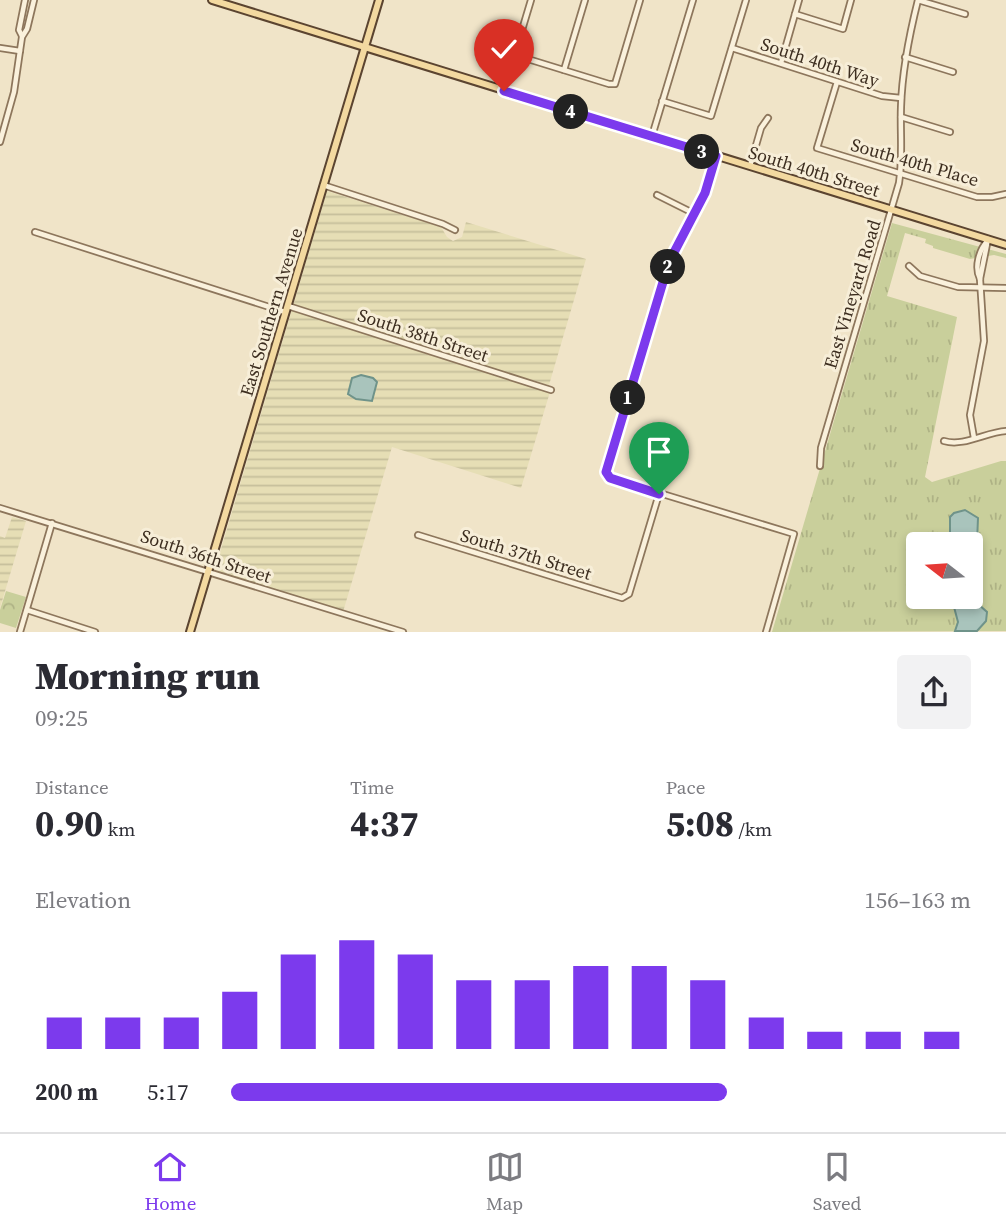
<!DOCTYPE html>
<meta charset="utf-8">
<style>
:root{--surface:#fff;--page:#f2f2f3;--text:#2b2b33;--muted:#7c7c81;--line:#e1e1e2;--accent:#7c3aed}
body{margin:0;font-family:"Source Serif 4",serif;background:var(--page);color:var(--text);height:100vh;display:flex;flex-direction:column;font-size:26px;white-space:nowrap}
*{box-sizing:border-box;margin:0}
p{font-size:23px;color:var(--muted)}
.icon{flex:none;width:38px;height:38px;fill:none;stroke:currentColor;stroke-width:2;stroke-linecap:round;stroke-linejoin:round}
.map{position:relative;height:632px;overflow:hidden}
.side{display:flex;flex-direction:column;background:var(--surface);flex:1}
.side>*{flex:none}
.needle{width:46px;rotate:287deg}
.fabs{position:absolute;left:906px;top:532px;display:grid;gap:14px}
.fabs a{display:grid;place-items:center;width:77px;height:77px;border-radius:7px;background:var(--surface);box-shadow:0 4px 10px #0003;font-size:35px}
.pin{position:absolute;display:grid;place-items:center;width:60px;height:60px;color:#fff;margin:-72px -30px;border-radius:50% 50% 50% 0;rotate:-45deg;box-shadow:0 0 7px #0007}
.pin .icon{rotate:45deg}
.km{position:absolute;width:35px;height:35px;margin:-18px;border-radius:50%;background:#222;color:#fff;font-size:19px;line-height:35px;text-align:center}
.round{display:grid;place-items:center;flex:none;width:74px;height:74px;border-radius:7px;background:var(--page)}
.overview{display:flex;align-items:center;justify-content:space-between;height:119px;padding:0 35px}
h1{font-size:38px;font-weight:800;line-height:52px}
.stats{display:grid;grid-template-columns:repeat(3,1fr);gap:10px;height:119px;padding:7px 35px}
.stats div{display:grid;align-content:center}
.stats b{font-size:35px;font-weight:800}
.stats small{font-size:19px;font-weight:400}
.stats p{font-size:19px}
.chart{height:196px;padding:14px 35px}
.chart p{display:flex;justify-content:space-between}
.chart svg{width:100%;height:126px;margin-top:7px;stroke:var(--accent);stroke-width:6}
ul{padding:0 35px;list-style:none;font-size:23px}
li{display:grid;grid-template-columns:112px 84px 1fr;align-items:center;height:52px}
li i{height:18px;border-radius:9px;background:var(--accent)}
.menu{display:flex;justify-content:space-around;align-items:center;height:98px;border-top:2px solid var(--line);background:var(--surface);font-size:19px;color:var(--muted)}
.menu a{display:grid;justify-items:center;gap:4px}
.menu .active{color:var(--accent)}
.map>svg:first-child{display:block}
.farmland{fill:url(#farmland-rules)}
.grass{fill:url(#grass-tufts);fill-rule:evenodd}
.forest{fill:url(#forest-crowns)}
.water{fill:#a9c4bc;stroke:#6f938a;stroke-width:2}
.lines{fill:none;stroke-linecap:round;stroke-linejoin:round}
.minor-casing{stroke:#8d765c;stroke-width:8}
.major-casing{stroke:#5b4430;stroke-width:10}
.minor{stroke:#faf1dc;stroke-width:4.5}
.major{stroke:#f3d9a0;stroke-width:6}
.route-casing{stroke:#fff;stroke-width:14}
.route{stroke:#7c3aed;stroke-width:9}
.labels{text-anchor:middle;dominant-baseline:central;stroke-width:6;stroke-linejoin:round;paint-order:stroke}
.street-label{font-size:18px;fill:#3d2e20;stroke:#f7eed8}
</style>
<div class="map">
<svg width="1006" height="632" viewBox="0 0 1006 632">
<defs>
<pattern id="farmland-rules" width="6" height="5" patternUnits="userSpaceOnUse" patternTransform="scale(1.75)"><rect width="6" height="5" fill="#e6deb5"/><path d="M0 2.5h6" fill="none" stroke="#c6bf9b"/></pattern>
<pattern id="grass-tufts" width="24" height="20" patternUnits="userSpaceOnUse" patternTransform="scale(1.75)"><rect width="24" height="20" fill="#c9cf9b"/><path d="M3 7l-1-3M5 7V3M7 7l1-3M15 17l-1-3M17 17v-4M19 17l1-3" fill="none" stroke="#aeb285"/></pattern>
<pattern id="forest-crowns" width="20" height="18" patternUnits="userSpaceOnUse" patternTransform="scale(1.75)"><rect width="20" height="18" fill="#c9cf9b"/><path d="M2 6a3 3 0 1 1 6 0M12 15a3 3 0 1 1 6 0" fill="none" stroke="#aeb285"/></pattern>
</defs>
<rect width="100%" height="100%" fill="#f0e4c8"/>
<g class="farmland">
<polygon points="327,191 441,227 447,237 453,241 462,237 466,222 586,259 549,385 421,347 420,352 550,392 521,488 392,447 343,612 220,573 216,566"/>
<polygon points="12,517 26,521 0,608 0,536 5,538"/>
</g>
<path class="grass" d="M892,223L1006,254V258L994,255L970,259L933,248V246L925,243L926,239L905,233L887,296L957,317L925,477L932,482L1001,461H1006V631L772,632ZM919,544H971V597H919Z"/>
<polygon class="forest" points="6,591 26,597 16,628 0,623 0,610"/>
<g class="water">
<polygon points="361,375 373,378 377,382 372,401 356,399 348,394 352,378"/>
<polygon points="965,510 978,518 977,542 971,545 941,544 950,533 950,517 954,513"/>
<polygon points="973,603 978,604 987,612 986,621 977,631 955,631 958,622 954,607"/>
</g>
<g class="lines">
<defs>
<g id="minor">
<polyline points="795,14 843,29 851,0"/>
<polyline points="22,36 19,30 25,0"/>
<polyline points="0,48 20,51"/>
<polyline points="492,48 609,84 615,84 640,0"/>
<polyline points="732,48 882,96 901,98"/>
<polyline points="905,57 953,72"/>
<polyline points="781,63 799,0"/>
<polyline points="564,70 585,0"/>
<polyline points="837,82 817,148 977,197 992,197 1006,194"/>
<polyline points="504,90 531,0"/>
<polyline points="662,101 711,116 746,0"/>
<polyline points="901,117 950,132"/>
<polyline points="652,136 693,0"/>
<polyline points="0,142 14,92 22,37 27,29 34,0"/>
<polyline points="716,156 705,193 669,262 606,472 610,478 794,534 766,632"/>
<polyline points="750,166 761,128 768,118"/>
<polyline points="323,185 443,224 455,230"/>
<polyline points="657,195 695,214"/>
<polyline points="35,232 285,312"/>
<polyline points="909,266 920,276 958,287 1006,288"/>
<path d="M980,279C974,267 979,250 988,240"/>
<polyline points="288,306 551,390"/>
<polyline points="974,438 970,415 984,341 980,279 988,239"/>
<path d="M944,441C964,447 986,432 1006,431"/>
<path d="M820,466L821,448L899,183C903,157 900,132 901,107C902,70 909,36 918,0L965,14"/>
<polyline points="0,508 403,632"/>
<polyline points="418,535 622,598 629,594 659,494"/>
<polyline points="27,610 95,632"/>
<polyline points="20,632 52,523"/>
</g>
<g id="major">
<polyline points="212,0 1006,245"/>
<polyline points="190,632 379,0"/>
</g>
</defs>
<use href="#minor" class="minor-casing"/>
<use href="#major" class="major-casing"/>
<use href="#minor" class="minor"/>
<use href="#major" class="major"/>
</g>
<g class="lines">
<defs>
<polyline id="route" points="504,91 716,156 705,193 669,262 606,472 610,478 659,494"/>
</defs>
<use href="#route" class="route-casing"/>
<use href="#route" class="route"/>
</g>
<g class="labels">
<g class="street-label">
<text transform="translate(820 62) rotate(18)">South 40th Way</text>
<text transform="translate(915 162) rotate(16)">South 40th Place</text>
<text transform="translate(814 171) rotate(17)">South 40th Street</text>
<text transform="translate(852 294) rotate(-73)">East Vineyard Road</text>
<text transform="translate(271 312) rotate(-73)">East Southern Avenue</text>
<text transform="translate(423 335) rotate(18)">South 38th Street</text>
<text transform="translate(526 554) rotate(17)">South 37th Street</text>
<text transform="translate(206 556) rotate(18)">South 36th Street</text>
</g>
</g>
</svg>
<div class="fabs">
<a><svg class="needle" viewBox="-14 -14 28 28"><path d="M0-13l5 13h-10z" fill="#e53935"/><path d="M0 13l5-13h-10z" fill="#7c7c81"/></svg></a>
</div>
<div class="pin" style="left:659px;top:494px;background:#1e9e55"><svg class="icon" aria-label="arrive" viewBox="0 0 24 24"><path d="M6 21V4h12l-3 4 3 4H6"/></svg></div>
<div class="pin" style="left:504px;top:91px;background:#d93025"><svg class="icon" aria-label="check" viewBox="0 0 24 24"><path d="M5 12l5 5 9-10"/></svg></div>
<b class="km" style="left:628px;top:398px">1</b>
<b class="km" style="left:668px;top:267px">2</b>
<b class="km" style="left:702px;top:152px">3</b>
<b class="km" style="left:571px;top:112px">4</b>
</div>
<section class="side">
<div class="overview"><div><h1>Morning run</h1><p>09:25</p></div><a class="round"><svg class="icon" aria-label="share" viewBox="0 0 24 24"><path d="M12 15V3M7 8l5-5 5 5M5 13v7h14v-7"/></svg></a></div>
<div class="stats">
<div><p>Distance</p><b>0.90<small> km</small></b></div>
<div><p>Time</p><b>4:37</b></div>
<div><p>Pace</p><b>5:08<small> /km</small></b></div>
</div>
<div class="chart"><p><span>Elevation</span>156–163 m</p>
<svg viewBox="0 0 160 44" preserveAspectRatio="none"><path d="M5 44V33M15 44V33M25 44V33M35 44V24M45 44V11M55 44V6M65 44V11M75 44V20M85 44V20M95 44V15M105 44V15M115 44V20M125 44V33M135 44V38M145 44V38M155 44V38"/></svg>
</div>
<ul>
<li><b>200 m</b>5:17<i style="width:67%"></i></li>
</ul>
</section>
<nav class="menu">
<a class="active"><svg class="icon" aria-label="home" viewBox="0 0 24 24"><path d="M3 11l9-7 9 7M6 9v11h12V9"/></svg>Home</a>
<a><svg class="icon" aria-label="map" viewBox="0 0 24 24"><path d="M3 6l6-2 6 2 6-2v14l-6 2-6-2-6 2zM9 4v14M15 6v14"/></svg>Map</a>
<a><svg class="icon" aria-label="saved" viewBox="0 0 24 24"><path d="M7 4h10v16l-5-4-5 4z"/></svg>Saved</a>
</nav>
